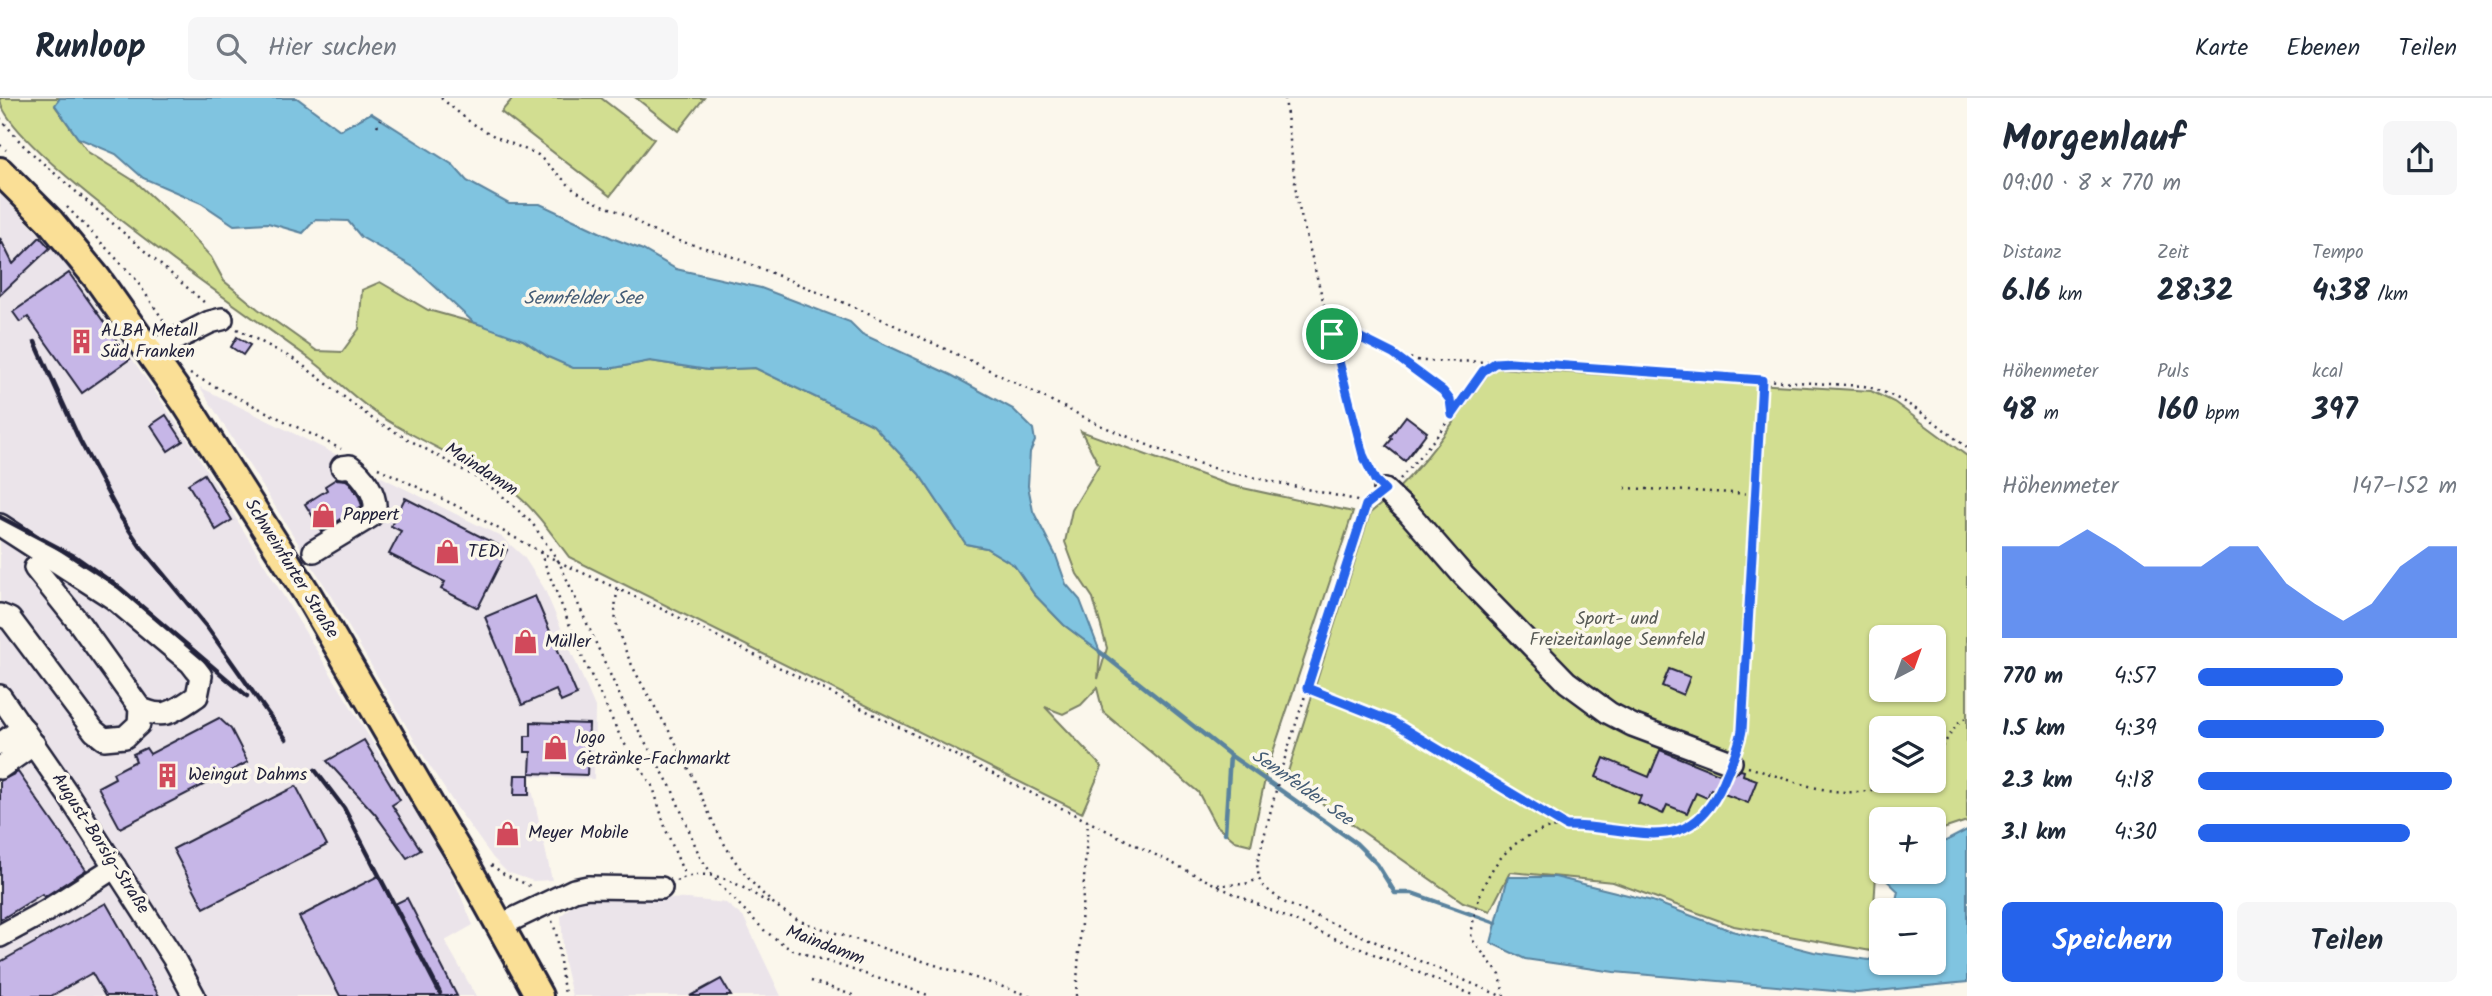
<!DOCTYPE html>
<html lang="de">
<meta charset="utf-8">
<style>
:root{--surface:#fff;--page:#f6f6f7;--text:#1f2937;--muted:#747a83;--line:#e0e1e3;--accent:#2563eb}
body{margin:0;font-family:Kalam,sans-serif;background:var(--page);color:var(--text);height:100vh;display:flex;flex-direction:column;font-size:26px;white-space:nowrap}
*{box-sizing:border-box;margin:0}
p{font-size:23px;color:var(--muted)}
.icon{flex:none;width:38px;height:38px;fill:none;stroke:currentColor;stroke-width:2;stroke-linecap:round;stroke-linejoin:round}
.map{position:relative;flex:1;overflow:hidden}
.sheet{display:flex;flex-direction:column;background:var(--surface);width:525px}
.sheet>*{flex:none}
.needle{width:46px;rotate:41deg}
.fabs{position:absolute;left:1869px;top:527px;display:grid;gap:14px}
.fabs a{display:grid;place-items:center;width:77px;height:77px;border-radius:10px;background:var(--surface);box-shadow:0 2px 5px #0004;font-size:35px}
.pin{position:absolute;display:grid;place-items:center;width:60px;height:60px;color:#fff;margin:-30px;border:4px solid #fff;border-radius:50%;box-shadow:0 2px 7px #0007}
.round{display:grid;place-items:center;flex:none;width:74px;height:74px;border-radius:10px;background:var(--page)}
.headline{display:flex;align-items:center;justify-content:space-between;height:119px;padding:0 35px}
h1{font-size:38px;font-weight:700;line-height:52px}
.stats{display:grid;grid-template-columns:repeat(3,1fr);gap:10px;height:119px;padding:7px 35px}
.stats div{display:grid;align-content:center}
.stats b{font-size:30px;font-weight:700}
.stats small{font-size:19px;font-weight:400}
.stats p{font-size:19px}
.chart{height:196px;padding:14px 35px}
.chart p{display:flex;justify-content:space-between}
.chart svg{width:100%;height:126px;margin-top:7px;fill:var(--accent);opacity:.7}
.action{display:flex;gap:14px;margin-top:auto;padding:14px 35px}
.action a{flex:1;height:80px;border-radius:10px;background:var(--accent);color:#fff;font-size:28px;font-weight:700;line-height:80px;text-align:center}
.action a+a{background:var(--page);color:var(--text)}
ul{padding:0 35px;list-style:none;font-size:23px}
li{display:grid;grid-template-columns:112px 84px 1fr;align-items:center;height:52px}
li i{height:18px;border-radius:9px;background:var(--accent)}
header{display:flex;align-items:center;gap:42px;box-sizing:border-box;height:98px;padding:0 35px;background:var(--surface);border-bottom:2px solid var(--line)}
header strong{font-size:33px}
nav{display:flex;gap:38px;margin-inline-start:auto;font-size:24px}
.search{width:490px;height:63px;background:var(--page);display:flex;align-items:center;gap:18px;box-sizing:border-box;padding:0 24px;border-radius:10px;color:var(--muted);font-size:26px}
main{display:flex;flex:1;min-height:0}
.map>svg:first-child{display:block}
.built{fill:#ebe4ea}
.green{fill:#d2de91;stroke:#7a8066;stroke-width:2;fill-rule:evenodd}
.water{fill:#80c4e0;stroke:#5a839e;stroke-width:2}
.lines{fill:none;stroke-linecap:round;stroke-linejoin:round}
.stream{stroke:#5a839e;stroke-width:4.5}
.building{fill:#c6b6e7;stroke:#22223b;stroke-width:2}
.minor-casing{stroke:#22223b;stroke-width:26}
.major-casing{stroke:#22223b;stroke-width:32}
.path{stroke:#22223b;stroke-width:2.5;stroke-dasharray:2 5;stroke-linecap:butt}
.minor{stroke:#fbf7ec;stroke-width:21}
.major{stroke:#fadf96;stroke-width:26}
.rail{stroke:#22223b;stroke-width:4.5}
.route-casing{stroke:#fff;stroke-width:14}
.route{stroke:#2563eb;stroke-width:9}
.labels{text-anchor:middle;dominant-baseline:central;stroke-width:7;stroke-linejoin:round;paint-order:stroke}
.poi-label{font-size:18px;fill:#22223b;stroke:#fbf7ec;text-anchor:start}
.street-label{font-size:18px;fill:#22223b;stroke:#fbf7ec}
.park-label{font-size:18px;fill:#575a55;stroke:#fbf7ec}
.water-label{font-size:19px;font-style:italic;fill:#435b75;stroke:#fbf7ec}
</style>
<header>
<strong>Runloop</strong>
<div class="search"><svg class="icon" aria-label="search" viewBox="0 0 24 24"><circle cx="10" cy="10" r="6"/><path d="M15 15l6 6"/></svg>Hier suchen</div>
<nav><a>Karte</a><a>Ebenen</a><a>Teilen</a></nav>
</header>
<main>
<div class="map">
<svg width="1967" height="898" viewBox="0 0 1967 898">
<rect width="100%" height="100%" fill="#fbf7ec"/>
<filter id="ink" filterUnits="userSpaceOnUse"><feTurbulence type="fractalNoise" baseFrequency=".0143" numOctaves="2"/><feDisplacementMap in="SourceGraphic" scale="14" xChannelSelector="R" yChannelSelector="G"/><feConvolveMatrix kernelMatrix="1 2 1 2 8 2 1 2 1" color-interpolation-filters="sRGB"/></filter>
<g filter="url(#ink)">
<g class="built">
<polygon points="0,96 61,158 189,343 449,770 473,827 445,843 476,898 0,898"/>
<polygon points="200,289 502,439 524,459 544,490 595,609 594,681 529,678 552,782 533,783 507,774 493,760 457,710 429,667 325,488"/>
<polygon points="598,798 688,801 726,805 744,820 781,898 572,898 564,864 561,818 570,809 581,802"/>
</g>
<g class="green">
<path d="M0,0H60L55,8L88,54L136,84L176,121L211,159L224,183L258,211L317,253L342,254L359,231L362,192L380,184L428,212L500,232L523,242L548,259L614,270L650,263L708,272L755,270L873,327L919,376L966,446L986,450L1014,467L1034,496L1064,527L1100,554L1098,581L1107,550L1093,500L1077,476L1065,444L1072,412L1099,367L1081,333L1229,387L1353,414L1267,672L1251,747L1235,743L1215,726L1198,694L1103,614L1097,590L1081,607L1063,616L1045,609L1102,669L1082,715L569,459C553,438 538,415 518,398C478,366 428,348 385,321C357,304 336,280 310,261C262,225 0,48 0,0Z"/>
<polygon points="513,0 601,0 654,41 610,98 501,14"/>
<polygon points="636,0 704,0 678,33"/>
<path d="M1497,270L1871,293L1894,304L1967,358V723L1934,734V721H1881V770L1876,777L1871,853L1734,828L1613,784L1510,774L1490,813L1463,804L1286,680L1370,415C1419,378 1452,325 1488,276ZM1881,539H1934V592H1881ZM1881,630H1934V682H1881Z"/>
</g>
<g class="water">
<polygon points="60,0 297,0 340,32 371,15 453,67 467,83 509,106 540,106 612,140 643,152 676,171 761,190 850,224 862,236 951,277 1013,311 1033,331 1035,343 1030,354 1028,388 1033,413 1056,458 1066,486 1080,502 1100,554 1064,527 1034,496 1014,467 986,450 966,446 919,376 873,327 755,270 708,272 650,263 614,270 573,270 548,259 523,242 473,224 415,170 361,139 348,123 315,122 303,135 268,125 234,127 201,105 143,80 116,56 78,40 55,7"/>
<polygon points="1967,732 1967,884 1857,895 1614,874 1525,861 1491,845 1508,779 1555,779 1652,803 1732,833 1814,854 1869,862 1881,854 1881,864 1934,864 1934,812 1894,812 1898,793 1883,779 1887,774 1934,774 1934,749"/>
</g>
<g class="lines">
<g class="stream">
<polyline points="1100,554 1230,657 1356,745 1377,766 1395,795 1412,795 1496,825"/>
<polyline points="1225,735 1230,657"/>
</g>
</g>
<g class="building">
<polygon points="40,139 50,150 0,197 0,140 13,166"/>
<polygon points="69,175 130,261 82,295 28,219 20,224 13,214"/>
<polygon points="237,239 250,247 243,257 231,249"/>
<polygon points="166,317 183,343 168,353 151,327"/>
<polygon points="1406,318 1427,334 1405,363 1386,348 1392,341 1390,339"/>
<polygon points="204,376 232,422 216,432 188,386"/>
<polygon points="336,381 346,382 350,385 359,399 362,408 322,433 305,406 327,392 325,388"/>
<polygon points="405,400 507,452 478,510 441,491 445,484 389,456 401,433 391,428"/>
<polygon points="535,498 577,597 561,604 556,592 522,607 485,519"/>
<polygon points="1669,571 1690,579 1683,597 1662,588"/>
<polygon points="219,620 231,631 248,664 120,730 98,689 115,680 113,675 136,663 133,656 146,650 150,656"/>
<polygon points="531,624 589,626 587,677 530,675 531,654 525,654 525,638 531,638"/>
<polygon points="364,642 400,702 392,707 421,752 407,760 375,716 327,663"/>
<polygon points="1660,652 1729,680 1730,677 1741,672 1744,673 1743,677 1757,682 1748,705 1711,691 1707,700 1696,695 1687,715 1667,707 1663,716 1638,705 1641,698 1596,679 1604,660 1649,679"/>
<polygon points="18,674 86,772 44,799 42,796 0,822 0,683"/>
<polygon points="515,677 529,677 529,697 514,697"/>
<polygon points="296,688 327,747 204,810 173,751"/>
<polygon points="378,778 393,807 407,800 457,898 340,898 299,819"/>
<polygon points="106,805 159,898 105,898 92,875 51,898 0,898 0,864"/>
<polygon points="721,881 731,898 690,898"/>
</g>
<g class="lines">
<defs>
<g id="minor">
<polyline points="150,254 210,224 222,221"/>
<polyline points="1385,392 1409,415 1463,477 1567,584 1609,615 1632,627 1731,664"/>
<path d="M0,427L113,500L191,565L201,578L197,598C176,612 164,623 140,610"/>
<path d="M314,453L370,419L375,413C377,396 363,377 350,368L342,369"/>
<polyline points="0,517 10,521 94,633 104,641 125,639 139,626 140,610 79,525 35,470"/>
<polyline points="0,598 67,695 174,861 194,898"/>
<polyline points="0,646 23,630"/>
<polyline points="0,670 34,646"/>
<polyline points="501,827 574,792 588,789 661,790"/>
<polyline points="0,838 46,813 115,769"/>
</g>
<polyline id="major" points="0,73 50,123 97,180 186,306 308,497 430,707 464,763 539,898"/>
</defs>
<use href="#minor" class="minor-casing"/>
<use href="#major" class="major-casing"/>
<g class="path">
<polyline points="441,0 470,24 494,38 538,57 574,92 593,103 629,118 650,132 675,142 721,154 866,214 971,263 1102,328 1167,355 1219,372 1352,401 1366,407"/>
<polyline points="1285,0 1297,102 1363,357 1374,379"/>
<polyline points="0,20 23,47 45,67 205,205"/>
<polyline points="377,28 381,21"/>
<polyline points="0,47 6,52"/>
<polyline points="67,109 134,179 166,226"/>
<polyline points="237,231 297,263 374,322 477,380 498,394 532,425 559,464 624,607 672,691 700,759 719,786 765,833 790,851 931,898"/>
<path d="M1331,236L1357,238L1393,256L1421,263L1511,264L1611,273L1864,288C1905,298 1935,324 1967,350"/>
<polyline points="1394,257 1443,293 1450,302 1452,317"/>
<polyline points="190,276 341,351"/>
<polyline points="378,370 459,409 559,464 666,513 1216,787 1245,786 1259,781"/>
<polyline points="1400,381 1437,338 1483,273 1495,265"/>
<polyline points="1625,390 1755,396 1742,632 1738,649"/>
<polyline points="1755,394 1762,282"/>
<polyline points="1367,406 1282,669 1257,766 1259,781 1263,788 1283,804 1501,898"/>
<polyline points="540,454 583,560 610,617 622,642 653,689 666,732 685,778"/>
<path d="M618,491C614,508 614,522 620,538C634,580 662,617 682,657C702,695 714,736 741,771C759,794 778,813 805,825L1031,898"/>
<polyline points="1307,590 1393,624 1566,728"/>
<polyline points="1934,660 1959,624 1967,619"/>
<path d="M1748,669C1802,685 1848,709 1904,682"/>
<polyline points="491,767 504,776 534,790"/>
<path d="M676,783C713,765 741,789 772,807"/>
<polyline points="1219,789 1317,833 1476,898"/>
<path d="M552,823C562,846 558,873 566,898"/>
<polyline points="811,883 855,898"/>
<polyline points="1076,898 1088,723"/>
<path d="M1504,898L1500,877L1471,840C1478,769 1516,721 1591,728C1624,731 1660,745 1691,728C1708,718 1716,699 1724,681"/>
</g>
<use href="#minor" class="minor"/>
<use href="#major" class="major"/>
<g class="rail">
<polyline points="35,244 80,343 120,418 140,448 207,529 286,641"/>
<polyline points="0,419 76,459 120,490 247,598"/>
<polyline points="315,672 344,710 440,895"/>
</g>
</g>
</g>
<g class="lines" filter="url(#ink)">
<defs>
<path id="route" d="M1332,236L1357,238L1393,256L1443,293L1450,302L1452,317L1483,273L1495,265L1511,264L1762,282L1742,632C1739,650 1731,666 1724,683C1688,765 1635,727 1566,728L1393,624L1307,590L1366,407L1385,392L1375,382L1363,357Z"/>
</defs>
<use href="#route" class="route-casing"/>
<use href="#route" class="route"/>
</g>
<defs>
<symbol id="building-bare" viewBox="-9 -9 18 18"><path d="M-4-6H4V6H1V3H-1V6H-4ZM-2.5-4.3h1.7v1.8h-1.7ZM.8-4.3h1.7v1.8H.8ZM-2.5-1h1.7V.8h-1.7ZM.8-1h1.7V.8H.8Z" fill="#d1495b" stroke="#fbf7ec" stroke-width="2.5" paint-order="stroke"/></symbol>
<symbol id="shop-bare" viewBox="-9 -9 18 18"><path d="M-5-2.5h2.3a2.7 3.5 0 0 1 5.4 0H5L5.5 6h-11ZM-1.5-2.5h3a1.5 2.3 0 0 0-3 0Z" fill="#d1495b" stroke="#fbf7ec" stroke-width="2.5" paint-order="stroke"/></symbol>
</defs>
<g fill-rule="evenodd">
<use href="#building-bare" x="64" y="226" width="35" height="35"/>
<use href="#shop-bare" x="306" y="400" width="35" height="35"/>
<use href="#shop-bare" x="430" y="436" width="35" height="35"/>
<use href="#shop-bare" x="508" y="526" width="35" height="35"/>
<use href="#shop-bare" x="538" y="632" width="35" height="35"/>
<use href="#building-bare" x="150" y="660" width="35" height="35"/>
<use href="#shop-bare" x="490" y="718" width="35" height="35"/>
</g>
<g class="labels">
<g class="poi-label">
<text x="101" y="233">ALBA Metall<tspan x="101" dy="21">Süd Franken</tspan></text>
<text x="343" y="417">Pappert</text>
<text x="468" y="454">TEDi</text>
<text x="545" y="544">Müller</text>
<text x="576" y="640">logo<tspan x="576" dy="21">Getränke-Fachmarkt</tspan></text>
<text x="188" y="677">Weingut Dahms</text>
<text x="528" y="735">Meyer Mobile</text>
</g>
<g class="street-label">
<text transform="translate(481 372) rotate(33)">Maindamm</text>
<text transform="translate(291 471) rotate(58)">Schweinfurter Straße</text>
<text transform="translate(100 746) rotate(57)">August-Borsig-Straße</text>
<text transform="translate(825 848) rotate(21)">Maindamm</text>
</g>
<g class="park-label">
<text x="1617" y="521">Sport- und<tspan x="1617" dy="21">Freizeitanlage Sennfeld</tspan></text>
</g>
<g class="water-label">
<text x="583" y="201">Sennfelder See</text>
<text transform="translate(1302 690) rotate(35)">Sennfelder See</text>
</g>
</g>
</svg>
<div class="fabs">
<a><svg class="needle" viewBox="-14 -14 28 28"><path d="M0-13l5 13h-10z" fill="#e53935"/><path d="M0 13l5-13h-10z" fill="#747a83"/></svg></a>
<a><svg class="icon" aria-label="layers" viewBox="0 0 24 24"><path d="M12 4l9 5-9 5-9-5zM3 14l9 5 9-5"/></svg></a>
<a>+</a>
<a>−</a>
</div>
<div class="pin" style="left:1332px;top:236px;background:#1e9e55"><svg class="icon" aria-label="arrive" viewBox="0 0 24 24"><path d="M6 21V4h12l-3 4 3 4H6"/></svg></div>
</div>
<section class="sheet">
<div class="headline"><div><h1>Morgenlauf</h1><p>09:00 · 8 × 770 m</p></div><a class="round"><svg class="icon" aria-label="share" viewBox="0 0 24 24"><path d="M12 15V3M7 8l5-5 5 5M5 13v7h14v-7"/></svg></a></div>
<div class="stats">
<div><p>Distanz</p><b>6.16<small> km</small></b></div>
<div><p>Zeit</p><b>28:32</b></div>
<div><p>Tempo</p><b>4:38<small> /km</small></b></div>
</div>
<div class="stats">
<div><p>Höhenmeter</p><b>48<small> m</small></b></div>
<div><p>Puls</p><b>160<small> bpm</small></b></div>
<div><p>kcal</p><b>397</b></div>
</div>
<div class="chart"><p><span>Höhenmeter</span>147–152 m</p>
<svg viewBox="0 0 160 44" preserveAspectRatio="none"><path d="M0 44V12L10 12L20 12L30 6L40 12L50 19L60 19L70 19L80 12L90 12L100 25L110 32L120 38L130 32L140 19L150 12L160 12V44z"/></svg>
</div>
<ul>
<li><b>770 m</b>4:57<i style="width:56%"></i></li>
<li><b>1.5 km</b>4:39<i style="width:72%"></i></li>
<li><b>2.3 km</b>4:18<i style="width:98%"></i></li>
<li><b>3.1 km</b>4:30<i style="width:82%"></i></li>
</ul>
<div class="action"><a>Speichern</a><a>Teilen</a></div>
</section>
</main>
